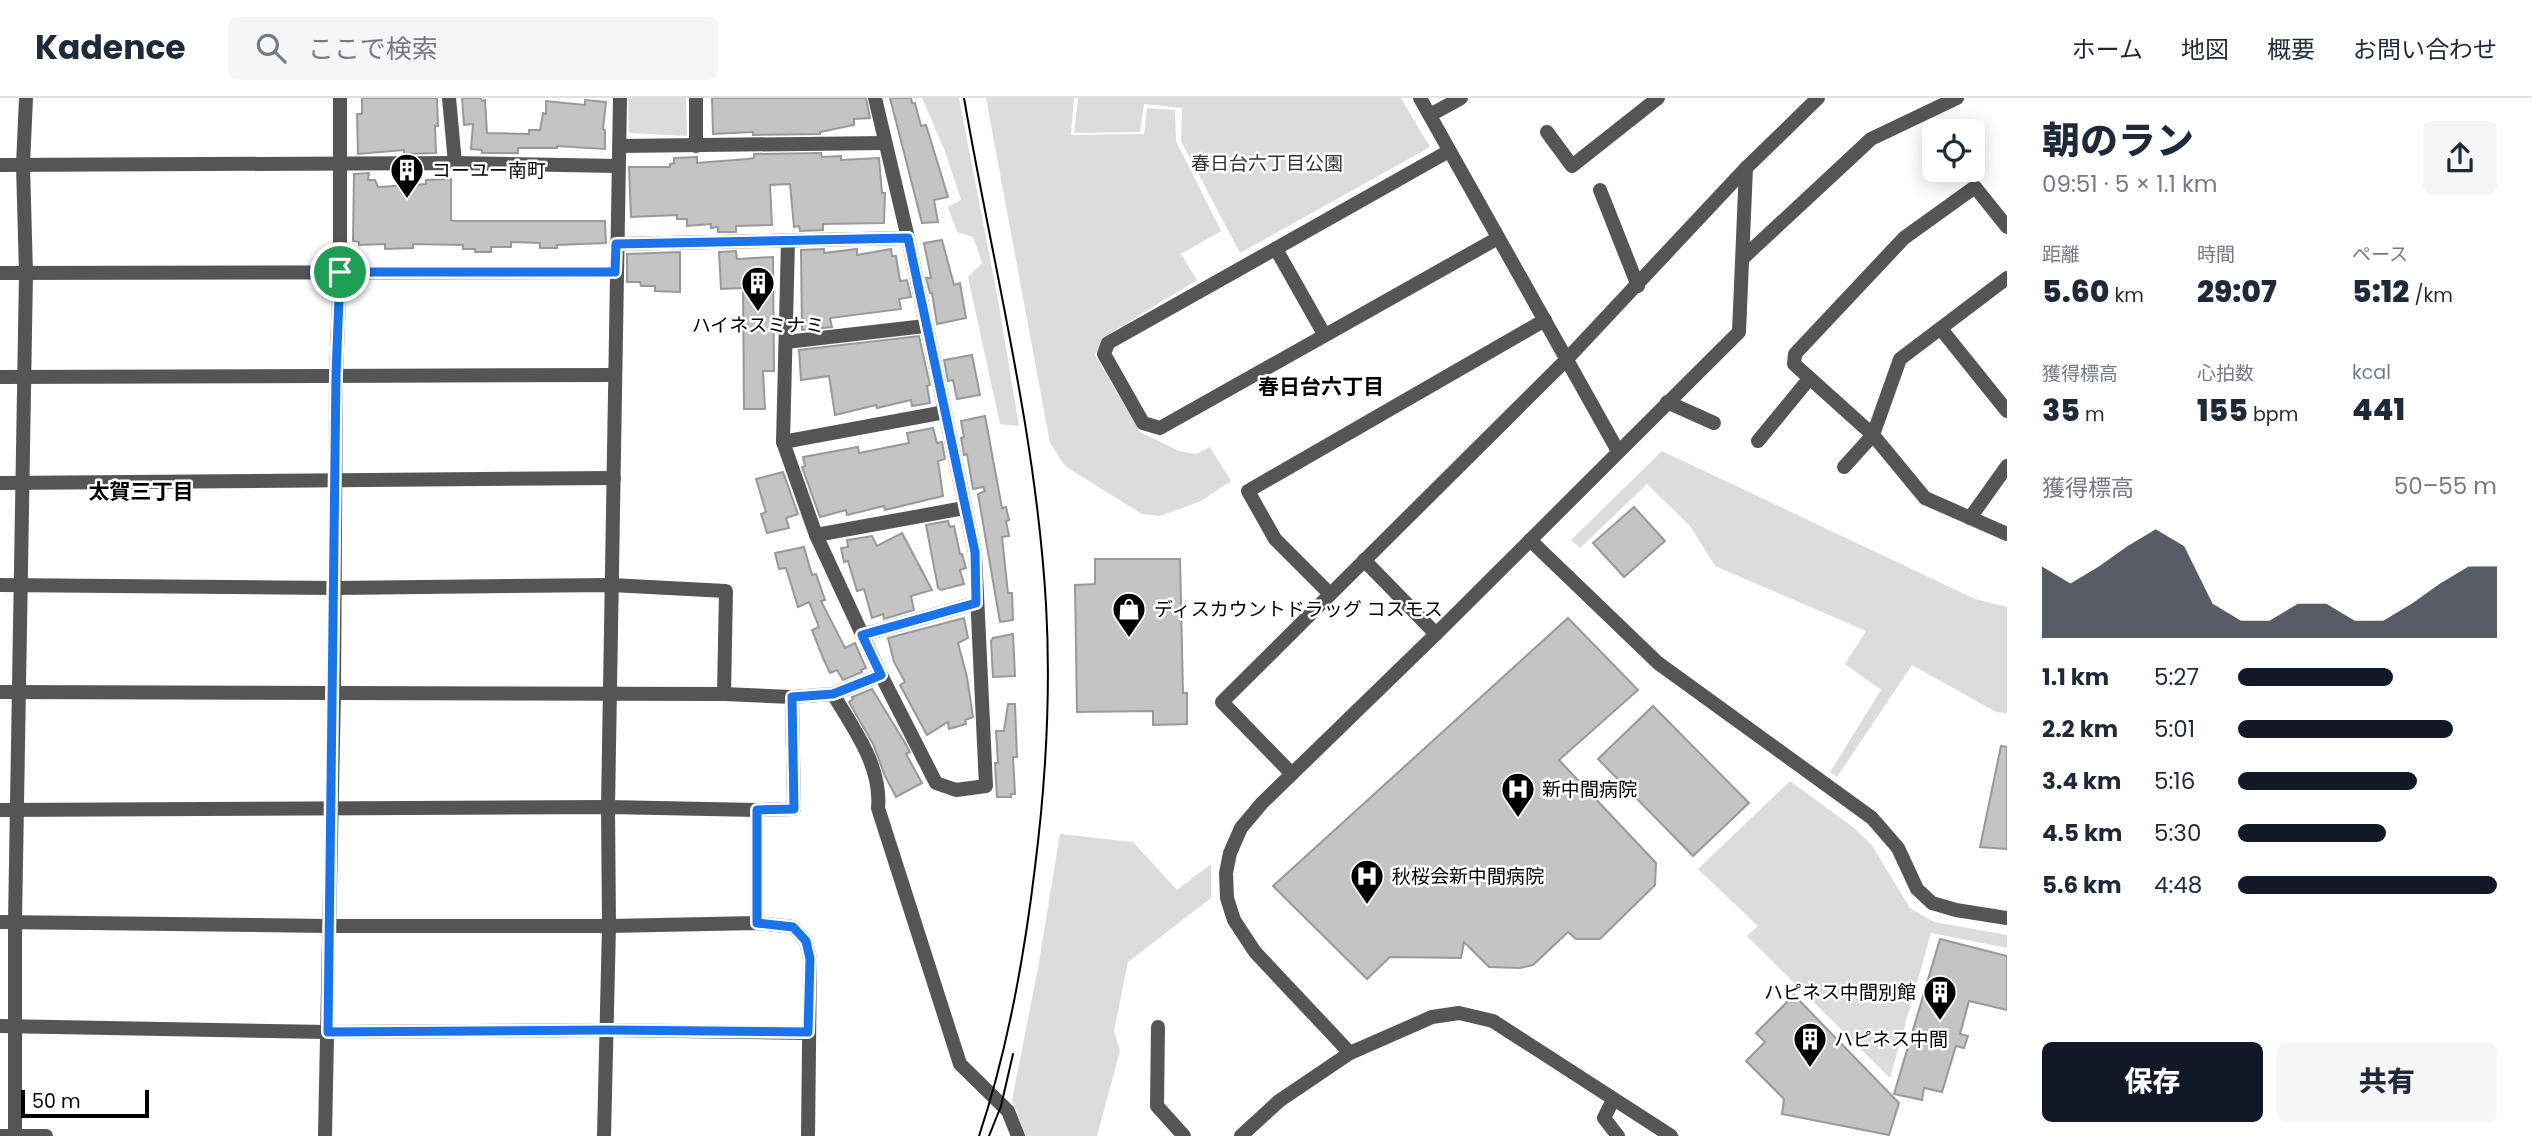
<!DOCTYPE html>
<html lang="ja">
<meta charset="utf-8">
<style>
:root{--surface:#fff;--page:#f6f6f7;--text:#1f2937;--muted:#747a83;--line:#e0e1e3;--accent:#111827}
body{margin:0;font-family:Poppins,"Noto Sans JP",sans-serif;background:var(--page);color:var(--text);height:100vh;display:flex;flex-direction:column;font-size:26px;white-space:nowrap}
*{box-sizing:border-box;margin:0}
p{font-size:23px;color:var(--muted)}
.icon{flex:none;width:38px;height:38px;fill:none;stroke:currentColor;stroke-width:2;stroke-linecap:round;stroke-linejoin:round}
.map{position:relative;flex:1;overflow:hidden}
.drawer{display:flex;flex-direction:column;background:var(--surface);width:525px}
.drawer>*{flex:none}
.buttons{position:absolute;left:1922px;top:21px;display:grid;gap:14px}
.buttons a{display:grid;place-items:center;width:63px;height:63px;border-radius:10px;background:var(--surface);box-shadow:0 4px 18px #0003;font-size:35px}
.scale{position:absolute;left:21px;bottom:18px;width:128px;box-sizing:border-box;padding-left:7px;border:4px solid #000;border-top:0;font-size:19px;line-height:24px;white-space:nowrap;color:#000;-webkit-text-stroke:5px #fff;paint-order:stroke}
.pin{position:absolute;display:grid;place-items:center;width:60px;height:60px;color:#fff;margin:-30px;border:4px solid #fff;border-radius:50%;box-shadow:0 2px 7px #0007}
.round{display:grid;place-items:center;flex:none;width:74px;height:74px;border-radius:10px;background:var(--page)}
.overview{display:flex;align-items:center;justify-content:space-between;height:119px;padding:0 35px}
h1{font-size:38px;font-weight:800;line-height:52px}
.figures{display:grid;grid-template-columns:repeat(3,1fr);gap:10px;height:119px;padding:7px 35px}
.figures div{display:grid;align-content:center}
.figures b{font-size:30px;font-weight:800}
.figures small{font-size:19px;font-weight:400}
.figures p{font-size:19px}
.chart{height:196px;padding:14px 35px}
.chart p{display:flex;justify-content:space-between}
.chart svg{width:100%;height:126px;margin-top:7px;fill:var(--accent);opacity:.7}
.cta{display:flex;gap:14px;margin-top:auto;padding:14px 35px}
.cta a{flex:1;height:80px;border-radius:10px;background:var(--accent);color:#fff;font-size:28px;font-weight:800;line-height:80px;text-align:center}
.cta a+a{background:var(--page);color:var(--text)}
ul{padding:0 35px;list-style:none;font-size:23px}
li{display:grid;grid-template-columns:112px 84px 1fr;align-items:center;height:52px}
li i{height:18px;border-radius:9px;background:var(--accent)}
header{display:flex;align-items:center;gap:42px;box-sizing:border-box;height:98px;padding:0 35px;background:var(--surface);border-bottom:2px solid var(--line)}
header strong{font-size:33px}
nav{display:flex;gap:38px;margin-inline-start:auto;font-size:24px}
.search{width:490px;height:63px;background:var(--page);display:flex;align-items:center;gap:18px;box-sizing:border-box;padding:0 24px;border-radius:10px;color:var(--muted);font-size:26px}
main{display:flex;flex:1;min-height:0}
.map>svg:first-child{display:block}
.green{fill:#dcdcdc}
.building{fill:#c4c4c4;stroke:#999;stroke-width:2}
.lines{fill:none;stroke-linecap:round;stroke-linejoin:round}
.minor{stroke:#555;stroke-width:14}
.tertiary{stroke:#555;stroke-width:14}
.tram{stroke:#000;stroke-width:2}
.route-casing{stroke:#fff;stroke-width:14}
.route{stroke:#1a73e8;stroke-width:9}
.labels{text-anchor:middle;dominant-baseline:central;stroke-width:5;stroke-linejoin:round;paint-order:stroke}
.park-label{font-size:19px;fill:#333;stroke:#fff}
.poi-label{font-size:19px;fill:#000;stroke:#fff;text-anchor:start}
.neighbourhood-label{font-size:21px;font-weight:bold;fill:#000;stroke:#fff}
</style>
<header>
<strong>Kadence</strong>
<div class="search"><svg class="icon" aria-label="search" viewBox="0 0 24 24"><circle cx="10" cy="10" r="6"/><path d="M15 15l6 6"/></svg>ここで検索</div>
<nav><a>ホーム</a><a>地図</a><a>概要</a><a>お問い合わせ</a></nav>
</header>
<main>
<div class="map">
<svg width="2007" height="1038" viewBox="0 0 2007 1038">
<rect width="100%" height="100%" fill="#fff"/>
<g class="green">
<polygon points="628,0 686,0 687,38 629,35"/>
<polygon points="922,0 959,0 998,202 1019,328 1000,326 968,179 982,165 973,139 957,134 948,109 961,102 944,51"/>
<polygon points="986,0 1074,0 1071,37 1144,36 1147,10 1175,12 1176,43 1221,133 1181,156 1197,182 1104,239 1095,257 1140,334 1179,353 1196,356 1210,349 1231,383 1201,403 1160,418 1142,416 1065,368 1050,345"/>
<polygon points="1078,0 1401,0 1430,49 1240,155 1181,43 1182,10 1144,6 1140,34 1074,35"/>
<polygon points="1662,353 1975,501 2007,509 2007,615 1996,614 1912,567 1837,679 1830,674 1881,592 1845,566 1866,533 1715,468 1690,428 1647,386 1580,450 1571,442"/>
<polygon points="1790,683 1854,730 1871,746 1910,810 1934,824 2007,837 2007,850 1931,835 1890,980 1747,838 1758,828 1698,771"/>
<polygon points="1060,736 1133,744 1177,792 1211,766 1211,800 1128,864 1114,933 1120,953 1097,1038 1026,1038 1012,1002 1038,870"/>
</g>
<g class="building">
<polygon points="362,0 437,0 438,28 435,28 436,55 404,56 404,52 358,56 357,16 362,16"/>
<polygon points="462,0 481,0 482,3 485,2 487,35 529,36 529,32 540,32 543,15 546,16 546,3 585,7 585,2 606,4 603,31 605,32 605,51 557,48 557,50 518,50 518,55 482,55 482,52 471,51 473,26 464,27"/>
<polygon points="712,0 866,0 870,20 854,21 854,27 820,34 820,36 753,37 753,34 713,36"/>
<polygon points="890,0 911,0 912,5 915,5 921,28 926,27 948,99 934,102 938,124 922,125"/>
<polygon points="821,55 822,59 841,58 841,62 879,60 882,95 885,95 884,125 823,126 823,132 800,133 799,128 794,129 790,86 770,87 772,127 736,128 736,134 718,134 718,129 711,130 711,126 687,128 687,121 677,121 677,117 631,119 629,69 670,69 670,66 674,65 674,60 697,59 697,65 747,61 754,60 754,56"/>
<polygon points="369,75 368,82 375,82 378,89 426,86 426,82 451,81 451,122 454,123 605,123 606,145 557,147 557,150 540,150 540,145 511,144 511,149 491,149 491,154 475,154 475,151 463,151 463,147 413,146 413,150 385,151 385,146 359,147 359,144 353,143 354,76"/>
<polygon points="942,142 954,187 960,185 966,220 937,226 932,195 930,195 926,180 931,180 924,145"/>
<polygon points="824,151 824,155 857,151 857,157 891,151 892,158 896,158 900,183 907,182 911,199 899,201 901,211 830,220 832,229 802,232 801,152"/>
<polygon points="736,153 737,161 773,159 774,273 763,273 765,311 744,311 743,190 721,191 719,154"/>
<polygon points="680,154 680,194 655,193 655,188 641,188 640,184 627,184 627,156"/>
<polygon points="919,238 930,287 927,288 930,305 912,308 911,302 877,310 876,307 835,317 829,278 801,282 799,252"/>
<polygon points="972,257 980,297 957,301 953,282 948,283 944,262"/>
<polygon points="985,318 1002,410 1006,409 1009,422 1006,423 1009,438 1002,439 1008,495 1012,495 1013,522 1000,524 978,396 985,393 983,389 973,391 967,356 964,357 961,340 964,339 961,323"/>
<polygon points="933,330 937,345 942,344 945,361 938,363 943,398 885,412 884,408 847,417 846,412 820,419 802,369 805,368 803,359 858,349 859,355 909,345 907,335"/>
<polygon points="783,374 798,416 786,420 789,430 767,435 761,416 766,414 756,381"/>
<polygon points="1634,409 1665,443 1624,479 1593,445"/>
<polygon points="948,423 950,429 954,428 960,456 962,456 966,470 960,472 964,486 941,492 938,490 926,427"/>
<polygon points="902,435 932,492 911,498 914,512 884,521 883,516 872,520 864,491 857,493 848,463 844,464 841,450 848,449 847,442 872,438 877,448"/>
<polygon points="804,449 812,477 816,476 825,502 821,503 845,550 855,545 866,570 861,572 862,574 843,582 837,572 830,575 823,560 812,532 819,529 809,504 798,509 786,470 779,471 775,455"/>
<polygon points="1095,461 1180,461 1183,595 1187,595 1187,626 1153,627 1153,613 1077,614 1075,487 1095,486"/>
<polygon points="964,520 968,540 958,545 967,579 973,619 965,622 966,626 949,631 948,624 927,637 900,587 905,584 894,564 888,540"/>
<polygon points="1568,520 1638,592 1559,662 1656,765 1655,787 1600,841 1576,841 1568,834 1533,867 1520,870 1489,869 1464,844 1461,860 1390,859 1367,881 1273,788"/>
<polygon points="1013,536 1015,578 993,579 991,543 993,540"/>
<polygon points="872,591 904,643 910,654 906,656 922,685 896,699 885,678 873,646 849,604 853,601 852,599"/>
<polygon points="1008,606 1015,606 1017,659 1013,659 1015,696 1011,696 1011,699 997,699 995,665 998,665 996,633 1004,633"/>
<polygon points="1653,608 1749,705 1693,758 1598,661"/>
<polygon points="2001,648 2007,649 2007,751 1980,749"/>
<polygon points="1940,841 2007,858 2007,912 1969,903 1960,936 1968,938 1964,950 1956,948 1942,994 1924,990 1922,1002 1894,996"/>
<polygon points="1794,897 1899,1005 1889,1037 1782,1016 1784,1001 1746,963 1765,944 1756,935"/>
</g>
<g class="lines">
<g class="minor">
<polyline points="449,0 455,65"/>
<polyline points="696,0 696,48"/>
<polyline points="1420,0 1618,353"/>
<polyline points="1430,17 1461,0"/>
<polyline points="1547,34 1572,68 1658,0"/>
<polyline points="619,48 885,45"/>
<polyline points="1449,53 1108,245 1104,256 1143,325 1160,330 1498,140"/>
<polyline points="0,67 455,65 617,68"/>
<polyline points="1600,92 1638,188"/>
<polyline points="2007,129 1975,89 1904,140 1795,256 1794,266 1873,337 1925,400 2007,436"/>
<polyline points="788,143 783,344 816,437 881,577 936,685 956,692 986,688 975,454 908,140 875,0"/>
<polyline points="616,146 908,140"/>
<polyline points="1276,151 1324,236"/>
<polyline points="1743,160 1871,41 1957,0"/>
<polyline points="0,175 615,174"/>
<polyline points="1941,231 2007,313"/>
<polyline points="786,244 925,228"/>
<polyline points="0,279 614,277"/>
<polyline points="1667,304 1714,325"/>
<polyline points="1758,343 1809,281"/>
<polyline points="783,344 945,314"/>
<polyline points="1844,369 1873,337 1900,261 2007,180"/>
<polyline points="0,385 614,380"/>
<polyline points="1970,420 2007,368"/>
<polyline points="816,437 964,410"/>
<polyline points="1530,442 1658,565 1872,720 1898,750 1917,791 1932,805 1956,812 2007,820"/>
<polyline points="1364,462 1436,536"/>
<polyline points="0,487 335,490 611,487 726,493 724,596"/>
<polyline points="1329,495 1275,441 1248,393 1545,222"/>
<polyline points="862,537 976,505"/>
<polyline points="0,594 724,596 792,599 833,596 881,577"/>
<path d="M833,596C853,630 882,668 878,710L960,966L1008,1013L1018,1038"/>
<polyline points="1292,676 1222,604 1567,261 1746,70 1818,0"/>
<polyline points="0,712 608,709 757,712 794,711 792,599"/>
<polyline points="757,712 757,825"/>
<polyline points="0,824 329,828 609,828 757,825 793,829 806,843 810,861 808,1038"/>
<polyline points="0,928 328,934 607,932 808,935"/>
<polyline points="1158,929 1157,1008 1184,1038"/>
<polyline points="1613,1002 1604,1020 1618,1038"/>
<polyline points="0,1038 46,1038"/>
<polyline points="15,1038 15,824 26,175 23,67 26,0"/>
<polyline points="325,1038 334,594 336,277 340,174 340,0"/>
<polyline points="604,1038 609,828 608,709 620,0"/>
</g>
<g class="tertiary">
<polyline points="1350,955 1255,854 1234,822 1227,800 1226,775 1230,755 1241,730 1262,705 1436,536 1739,234 1746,70"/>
<polyline points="1241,1038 1279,1003 1350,955 1432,919 1459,915 1493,923 1671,1038"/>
</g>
<g class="tram">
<path d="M964,0C993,168 1036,335 1046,506C1051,594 1046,682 1035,769C1024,861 1008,951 979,1038"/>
<polyline points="989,1038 1001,1008 1013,956"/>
</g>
</g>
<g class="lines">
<defs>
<polygon id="route" points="908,140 975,454 976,505 862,537 881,577 833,596 792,599 794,711 757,712 757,825 793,829 806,843 810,861 808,934 607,932 328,934 336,277 340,174 615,174 616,146"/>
</defs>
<use href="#route" class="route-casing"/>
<use href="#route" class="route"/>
</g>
<defs>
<symbol id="building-pin" viewBox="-11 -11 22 30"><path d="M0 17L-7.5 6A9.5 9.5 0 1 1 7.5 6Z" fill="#000" stroke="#fff"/><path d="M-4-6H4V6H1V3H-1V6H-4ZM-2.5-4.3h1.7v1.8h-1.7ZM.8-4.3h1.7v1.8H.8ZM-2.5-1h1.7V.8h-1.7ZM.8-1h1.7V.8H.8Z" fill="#fff"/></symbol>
<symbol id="shop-pin" viewBox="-11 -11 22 30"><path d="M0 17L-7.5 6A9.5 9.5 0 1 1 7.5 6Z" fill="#000" stroke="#fff"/><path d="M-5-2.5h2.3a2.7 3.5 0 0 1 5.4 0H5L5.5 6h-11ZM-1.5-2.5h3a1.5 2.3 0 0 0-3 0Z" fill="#fff"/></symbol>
<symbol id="hospital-pin" viewBox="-11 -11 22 30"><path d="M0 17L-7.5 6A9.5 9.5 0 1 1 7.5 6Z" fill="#000" stroke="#fff"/><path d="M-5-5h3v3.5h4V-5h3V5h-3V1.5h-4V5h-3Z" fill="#fff"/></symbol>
</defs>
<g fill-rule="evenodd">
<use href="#building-pin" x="388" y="53" width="38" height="52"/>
<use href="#building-pin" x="739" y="166" width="38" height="52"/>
<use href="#shop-pin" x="1110" y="492" width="38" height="52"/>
<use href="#hospital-pin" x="1499" y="672" width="38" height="52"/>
<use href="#hospital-pin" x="1348" y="759" width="38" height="52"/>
<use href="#building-pin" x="1921" y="875" width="38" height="52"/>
<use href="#building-pin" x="1791" y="922" width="38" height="52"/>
</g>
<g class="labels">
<g class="park-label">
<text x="1267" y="65">春日台六丁目公園</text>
</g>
<g class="poi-label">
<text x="432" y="72">コーユー南町</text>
<text x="758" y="227" text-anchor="middle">ハイネスミナミ</text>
<text x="1154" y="511">ディスカウントドラッグ コスモス</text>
<text x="1542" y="691">新中間病院</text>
<text x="1392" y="778">秋桜会新中間病院</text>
<text x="1916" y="894" text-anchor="end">ハピネス中間別館</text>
<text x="1834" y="941">ハピネス中間</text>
</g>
<g class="neighbourhood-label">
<text x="1321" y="288">春日台六丁目</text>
<text x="141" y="393">太賀三丁目</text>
</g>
</g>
</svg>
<div class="buttons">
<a><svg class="icon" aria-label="locate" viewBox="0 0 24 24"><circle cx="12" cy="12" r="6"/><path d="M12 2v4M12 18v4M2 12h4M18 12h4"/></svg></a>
</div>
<div class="scale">50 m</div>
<div class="pin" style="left:340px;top:174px;background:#1e9e55"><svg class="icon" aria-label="arrive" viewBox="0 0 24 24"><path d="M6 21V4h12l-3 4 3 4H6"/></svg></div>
</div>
<section class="drawer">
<div class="overview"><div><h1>朝のラン</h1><p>09:51 · 5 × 1.1 km</p></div><a class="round"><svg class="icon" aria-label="share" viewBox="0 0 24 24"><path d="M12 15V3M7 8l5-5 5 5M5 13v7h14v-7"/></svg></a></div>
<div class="figures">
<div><p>距離</p><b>5.60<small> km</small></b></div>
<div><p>時間</p><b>29:07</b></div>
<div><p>ペース</p><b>5:12<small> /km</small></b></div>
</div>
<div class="figures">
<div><p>獲得標高</p><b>35<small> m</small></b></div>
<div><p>心拍数</p><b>155<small> bpm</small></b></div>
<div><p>kcal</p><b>441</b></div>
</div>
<div class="chart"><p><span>獲得標高</span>50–55 m</p>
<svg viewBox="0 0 160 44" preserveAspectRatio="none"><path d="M0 44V19L10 25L20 19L30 12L40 6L50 12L60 32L70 38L80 38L90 32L100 32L110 38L120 38L130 32L140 25L150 19L160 19V44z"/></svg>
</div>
<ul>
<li><b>1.1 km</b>5:27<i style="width:60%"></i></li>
<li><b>2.2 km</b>5:01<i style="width:83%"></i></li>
<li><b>3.4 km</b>5:16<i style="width:69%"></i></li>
<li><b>4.5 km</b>5:30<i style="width:57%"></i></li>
<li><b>5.6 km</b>4:48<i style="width:100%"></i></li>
</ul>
<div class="cta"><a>保存</a><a>共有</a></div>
</section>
</main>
